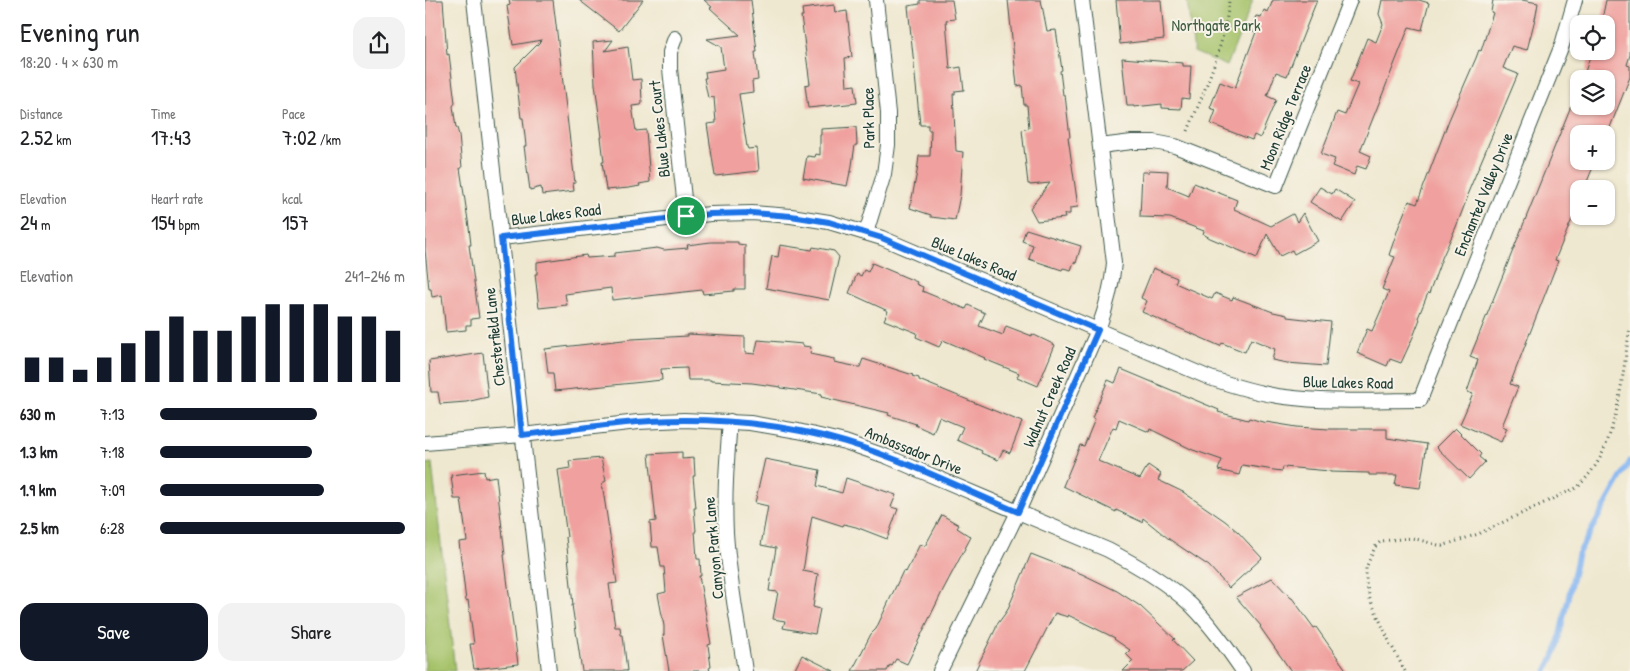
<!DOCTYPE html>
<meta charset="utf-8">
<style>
:root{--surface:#fff;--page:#f2f2f2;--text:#202124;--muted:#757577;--accent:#111827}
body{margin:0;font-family:"Patrick Hand",sans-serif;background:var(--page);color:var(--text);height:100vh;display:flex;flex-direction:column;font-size:19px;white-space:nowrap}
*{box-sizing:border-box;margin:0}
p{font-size:16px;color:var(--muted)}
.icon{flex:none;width:28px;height:28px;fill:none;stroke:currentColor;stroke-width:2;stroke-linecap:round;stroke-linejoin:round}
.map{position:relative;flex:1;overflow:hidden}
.drawer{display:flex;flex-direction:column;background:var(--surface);width:425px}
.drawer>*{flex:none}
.buttons{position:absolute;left:1145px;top:15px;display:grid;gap:10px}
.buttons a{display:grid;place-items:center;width:45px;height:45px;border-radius:10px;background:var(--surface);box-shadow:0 1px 4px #0004;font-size:25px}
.pin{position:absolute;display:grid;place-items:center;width:42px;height:42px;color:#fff;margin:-21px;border:2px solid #fff;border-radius:50%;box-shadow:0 1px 5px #0007}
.round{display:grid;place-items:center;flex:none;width:52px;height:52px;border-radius:15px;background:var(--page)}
.summary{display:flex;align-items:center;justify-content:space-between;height:85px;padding:0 20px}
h1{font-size:28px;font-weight:600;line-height:38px}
.stats{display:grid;grid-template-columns:repeat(3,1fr);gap:8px;height:85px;padding:5px 20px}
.stats div{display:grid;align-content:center}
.stats b{font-size:21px;font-weight:600}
.stats small{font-size:14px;font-weight:400}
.stats p{font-size:14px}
.chart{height:140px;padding:10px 20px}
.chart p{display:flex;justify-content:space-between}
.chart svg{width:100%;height:90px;margin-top:5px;stroke:var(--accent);stroke-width:6}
.action{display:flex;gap:10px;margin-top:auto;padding:10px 20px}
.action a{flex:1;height:58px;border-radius:15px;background:var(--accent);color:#fff;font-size:20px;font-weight:600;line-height:58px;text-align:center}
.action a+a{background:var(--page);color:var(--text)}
ul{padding:0 20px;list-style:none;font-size:16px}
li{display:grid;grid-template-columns:80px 60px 1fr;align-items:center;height:38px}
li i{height:12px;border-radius:6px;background:var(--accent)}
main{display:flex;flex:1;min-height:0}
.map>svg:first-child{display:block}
.green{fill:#a5c269;stroke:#62804e}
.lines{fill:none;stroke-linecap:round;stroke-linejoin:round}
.stream{stroke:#87b7f2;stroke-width:5}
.building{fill:#f0a19f}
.minor-casing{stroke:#3e574b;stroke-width:16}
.path{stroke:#3e574b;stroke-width:3;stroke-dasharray:1 4;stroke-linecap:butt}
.minor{stroke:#fff;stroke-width:14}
.route-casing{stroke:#fff;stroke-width:10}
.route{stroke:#1a73e8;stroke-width:6}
.labels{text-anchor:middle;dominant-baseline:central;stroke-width:4;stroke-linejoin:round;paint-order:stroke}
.park-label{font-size:16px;fill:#405e41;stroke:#f7f3e8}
.street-label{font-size:16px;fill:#1f3d34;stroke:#f7f3e8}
</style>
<main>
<section class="drawer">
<div class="summary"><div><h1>Evening run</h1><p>18:20 · 4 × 630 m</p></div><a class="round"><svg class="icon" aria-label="share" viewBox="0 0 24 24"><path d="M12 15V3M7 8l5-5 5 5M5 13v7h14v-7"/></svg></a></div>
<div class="stats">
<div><p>Distance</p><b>2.52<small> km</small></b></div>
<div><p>Time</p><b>17:43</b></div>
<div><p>Pace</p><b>7:02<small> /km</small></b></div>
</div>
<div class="stats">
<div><p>Elevation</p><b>24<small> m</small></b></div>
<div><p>Heart rate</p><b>154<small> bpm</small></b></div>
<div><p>kcal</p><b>157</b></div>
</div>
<div class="chart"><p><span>Elevation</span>241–246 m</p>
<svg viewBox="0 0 160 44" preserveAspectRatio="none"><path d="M5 44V32M15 44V32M25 44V38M35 44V32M45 44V25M55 44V19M65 44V12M75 44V19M85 44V19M95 44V12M105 44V6M115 44V6M125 44V6M135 44V12M145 44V12M155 44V19"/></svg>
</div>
<ul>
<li><b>630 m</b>7:13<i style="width:64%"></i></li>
<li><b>1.3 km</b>7:18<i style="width:62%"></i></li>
<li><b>1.9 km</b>7:09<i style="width:67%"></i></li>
<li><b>2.5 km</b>6:28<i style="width:100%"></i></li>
</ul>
<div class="action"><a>Save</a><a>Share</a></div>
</section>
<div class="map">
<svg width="1205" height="671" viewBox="0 0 1205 671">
<rect width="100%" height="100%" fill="#f7f3e8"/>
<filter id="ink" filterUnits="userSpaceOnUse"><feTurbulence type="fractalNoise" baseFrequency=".02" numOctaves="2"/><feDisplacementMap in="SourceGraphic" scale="10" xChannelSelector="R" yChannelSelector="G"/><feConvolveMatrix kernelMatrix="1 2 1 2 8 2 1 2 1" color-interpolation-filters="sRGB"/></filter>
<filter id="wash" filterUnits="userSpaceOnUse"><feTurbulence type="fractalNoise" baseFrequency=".0096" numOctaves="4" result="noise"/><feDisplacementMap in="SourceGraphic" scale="20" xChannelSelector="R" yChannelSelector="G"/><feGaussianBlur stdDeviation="1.12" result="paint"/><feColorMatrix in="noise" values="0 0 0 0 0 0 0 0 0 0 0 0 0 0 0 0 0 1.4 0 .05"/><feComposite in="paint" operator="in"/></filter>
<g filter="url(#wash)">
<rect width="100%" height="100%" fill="#efe8d0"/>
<g class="green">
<polygon points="762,0 828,0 802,66 769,52"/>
<polygon points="7,463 30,671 0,671 0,464"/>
</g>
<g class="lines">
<polyline class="stream" points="1121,671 1131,651 1153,554 1205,461"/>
</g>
<g id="blocks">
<g class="building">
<polygon points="0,0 18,0 22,55 24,54 30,103 28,106 31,128 32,128 34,135 37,168 35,168 44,227 46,245 44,245 54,318 46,319 46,325 41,325 41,330 21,332 17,295 7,297 6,289 4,289 0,250"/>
<polygon points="84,0 128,0 150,183 148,183 149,191 117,195 116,187 105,190 99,146 101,146 98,118 96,118 90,67 117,40 88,45 82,6 85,5"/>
<polygon points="154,0 218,0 194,31"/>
<polygon points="279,0 326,0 332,52 330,52 333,80 327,81 328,92 314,94 322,147 323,149 332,148 334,171 290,176 282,124 291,123 289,97 283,98 279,78 281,78 280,72 299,69 296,47 282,39 315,35 285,8 287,7"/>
<polygon points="495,0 527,0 530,19 521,20 525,69 536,67 539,90 530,91 530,94 528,94 531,151 538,152 535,195 530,220 506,217 506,215 485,208 492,172 494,156 505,156 506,130 503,130 503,125 495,125 483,6 495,4"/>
<polygon points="583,0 616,0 622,31 631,30 637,70 635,71 638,95 640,95 645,137 643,137 653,207 645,208 645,214 639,214 640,218 612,221 605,208 625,183 605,185 605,184 603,184 597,130 604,128 602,105 599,105 597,85 592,86"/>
<polygon points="691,0 736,0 739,39 695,44"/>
<polygon points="848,0 892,0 862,76 851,72 842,96 851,100 835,138 829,135 827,140 786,124 791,110 785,108 795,82 810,88 831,32 825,30 831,16 836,17 839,10 843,12"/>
<polygon points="957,0 994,0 1004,3 997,30 984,27 935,151 946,156 941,169 932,166 929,175 907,166 910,159 896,154 912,112 920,115 933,84 925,81 942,38 951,42 958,24 954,14"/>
<polygon points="1068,0 1097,0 1113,3 1111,15 1102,50 1087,46 1078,68 1093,74 1042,195 1043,196 1031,227 1017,258 1004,294 1003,293 993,318 995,319 988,337 976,363 965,359 962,366 932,353 942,329 947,331 964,292 957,289 970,257 964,255 975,223 984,201 992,204 1024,120 1051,58 1054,50 1056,51 1068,13 1066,12"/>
<polygon points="1181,0 1205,0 1205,55 1202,65 1205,66 1205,77 1182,135 1181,134 1154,134 1154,161 1168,167 1159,189 1154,189 1154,213 1151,212 1147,219 1130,260 1133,261 1085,384 1093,387 1077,426 1082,428 1076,442 1035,424 1048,394 1042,392 1053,360 1045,357 1146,106 1181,106 1181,79 1173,79 1174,76 1160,72 1166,53 1181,58 1181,24 1176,24"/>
<polygon points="409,5 410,13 422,11 427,57 420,58 422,86 430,85 432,103 383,108 380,85 385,84 376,16 378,16 377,9"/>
<polygon points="188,40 180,51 203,47 207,80 216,79 217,103 216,105 207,106 211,131 221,130 225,182 214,184 215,186 204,188 181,190 177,162 179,162 176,137 177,137 170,84 168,42"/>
<polygon points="697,58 758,63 758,66 766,66 764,99 757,98 756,109 737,108 737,104 709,107 709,106 702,106"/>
<polygon points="431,127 432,145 430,145 426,172 425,172 422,186 378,178 382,156 390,157 391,154 395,155 395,135 396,135 396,129"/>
<polygon points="724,170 743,171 742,187 764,196 769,183 812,200 809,209 846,226 868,214 872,222 878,213 893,241 869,254 867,250 855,256 842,234 832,258 785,238 778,234 779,231 745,218 715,217 717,172 724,172"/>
<polygon points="895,187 907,194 910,189 930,202 917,222 885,202"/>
<polygon points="601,229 656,246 651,263 649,262 646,270 638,268 637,270 604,259 608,245 597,241"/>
<polygon points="286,242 313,242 313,244 320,245 320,289 309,289 309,291 278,294 277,290 187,300 186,288 140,294 142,305 114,308 110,274 112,274 112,262 161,255 162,258 190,256 190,253 232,248 239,250 263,248 262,245"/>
<polygon points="355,245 387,250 388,247 409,251 414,257 404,300 341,288 347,256 353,257"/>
<polygon points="447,263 492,282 491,284 498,287 497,291 541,309 543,305 560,313 554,326 578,335 581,326 607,336 607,334 630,345 613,386 592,377 594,373 559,359 560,358 518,340 514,347 491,337 492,333 459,320 463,311 424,293 432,274 436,276 439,270 443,272"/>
<polygon points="728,268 752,278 750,283 787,299 790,293 807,300 808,297 848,312 862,315 862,317 906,322 901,366 862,363 847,360 850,349 826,339 820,352 797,343 795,346 717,312 722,301 716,298"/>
<polygon points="263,334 320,337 320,353 330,354 333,340 378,344 378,346 386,347 385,354 409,359 409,362 433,367 435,367 438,359 488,375 487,376 494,378 494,380 597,422 585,453 578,450 573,460 556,453 557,451 532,440 538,427 514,417 508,433 490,425 491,424 463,415 464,413 396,397 397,394 356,388 356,387 327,383 286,381 286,380 263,380 262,368 236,369 237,380 130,391 128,373 123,373 120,349 207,339 263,336"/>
<polygon points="58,353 63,397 41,402 15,404 13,392 6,392 4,361"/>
<polygon points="696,369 794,410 793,412 823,420 824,418 841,423 841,422 872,427 904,429 962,429 962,438 1002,444 995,488 970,485 972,475 944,475 944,473 905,472 905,471 858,467 857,471 849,470 817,465 814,475 793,470 797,460 768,450 725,429 724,432 694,419 691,428 688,427 673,461 715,479 723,465 736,474 733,480 758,492 800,521 813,532 837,558 804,588 784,566 744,539 718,518 717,522 691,510 691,512 638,486 655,445 659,446 670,419 667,418 683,380 690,383"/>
<polygon points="1030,428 1056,454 1054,457 1060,462 1044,479 1011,447"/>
<polygon points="257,452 257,459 269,458 270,476 268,476 271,508 269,508 271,531 270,531 272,559 275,559 276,576 274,576 286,644 283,645 286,667 284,668 285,671 244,671 238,635 239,635 239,626 233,594 241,592 239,567 236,567 233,547 227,547 225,522 231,521 224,454"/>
<polygon points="176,458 181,481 177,483 192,583 184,584 190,627 195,627 196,635 198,635 202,671 157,671 147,605 148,605 141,537 142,537 133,470 145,468 144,461"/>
<polygon points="340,459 395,470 392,486 417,493 421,478 471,495 466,507 473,509 462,539 431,527 419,524 418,526 387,516 378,571 393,574 388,607 395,609 390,634 358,628 360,621 348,619 353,592 344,591 351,548 336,545 343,506 330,503"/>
<polygon points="59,471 60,478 71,476 80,555 79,555 93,664 49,669 45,644 49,644 43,600 41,601 34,542 42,541 36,499 29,499 26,475"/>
<polygon points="517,515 534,525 532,528 546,537 518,590 482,664 471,659 467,666 465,665 462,671 427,671 446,634 451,629 478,571 481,572 495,544 500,546"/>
<polygon points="606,554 657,574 692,591 715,606 750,639 748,640 768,661 757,671 698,671 708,661 701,654 705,650 689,639 690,638 643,615 643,617 630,613 600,671 550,671 571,628 571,626 582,611"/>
<polygon points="847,578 866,598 867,598 889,628 891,627 922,671 866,671 835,627 836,626 811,597"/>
<polygon points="377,655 409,671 369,671"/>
</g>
</g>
</g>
<g filter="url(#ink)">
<use href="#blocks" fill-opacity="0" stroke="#3e574b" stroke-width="1"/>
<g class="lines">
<defs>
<g id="minor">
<polyline points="49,0 124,671"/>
<polyline points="250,38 245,52 245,69 261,217"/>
<polyline points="675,146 707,142 729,142 750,146 851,186 925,0"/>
<polyline points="441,233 459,174 463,145 463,113 451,0"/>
<path d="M76,238L285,214L327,213L366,216L404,222L457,238L785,378C809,386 834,394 860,397C904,403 950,400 995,400L1137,45L1150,0"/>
<path d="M305,421C302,459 299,496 301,533C304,579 313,625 320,671"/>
<path d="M0,443L97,435L213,422L259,420L325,423L373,431L420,442L463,457L683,550C713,566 741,582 766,605C786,625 802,648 818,671"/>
<path d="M515,671L593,512L673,330C681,308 687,287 689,263L657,0"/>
</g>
</defs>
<use href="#minor" class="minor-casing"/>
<g class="path">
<path d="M763,131C780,88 800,46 804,0"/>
<path d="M980,671L964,641L945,599L941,583V568L950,547L956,541L987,538L1017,546L1053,534L1153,487C1162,477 1170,468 1176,456C1195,417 1198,369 1205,327"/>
</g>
<use href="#minor" class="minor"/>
</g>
</g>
<g class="lines" filter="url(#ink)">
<defs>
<path id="route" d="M327,213L366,216L404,222L457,238L673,330L593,512C536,488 480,460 420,442C369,427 313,420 259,420C205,420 151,429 97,435L76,238L285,214Z"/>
</defs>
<use href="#route" class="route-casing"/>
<use href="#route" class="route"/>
</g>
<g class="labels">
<g class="park-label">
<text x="791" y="25">Northgate Park</text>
</g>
<g class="street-label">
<text transform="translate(860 117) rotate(-68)">Moon Ridge Terrace</text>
<text transform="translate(443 118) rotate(-91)">Park Place</text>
<text transform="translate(234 129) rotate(-96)">Blue Lakes Court</text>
<text transform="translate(1058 194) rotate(-68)">Enchanted Valley Drive</text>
<text transform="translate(131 214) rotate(-7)">Blue Lakes Road</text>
<text transform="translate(549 258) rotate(23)">Blue Lakes Road</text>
<text transform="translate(69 337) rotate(-96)">Chesterfield Lane</text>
<text transform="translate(923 382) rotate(1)">Blue Lakes Road</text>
<text transform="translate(624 397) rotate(-66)">Walnut Creek Road</text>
<text transform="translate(489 450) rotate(22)">Ambassador Drive</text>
<text transform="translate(288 548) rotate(-95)">Canyon Park Lane</text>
</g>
</g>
</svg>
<div class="buttons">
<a><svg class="icon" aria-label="locate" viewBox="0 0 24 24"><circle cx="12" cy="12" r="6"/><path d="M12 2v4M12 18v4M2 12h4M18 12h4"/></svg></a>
<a><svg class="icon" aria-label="layers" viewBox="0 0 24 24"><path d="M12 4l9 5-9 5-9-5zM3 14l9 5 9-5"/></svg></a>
<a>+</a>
<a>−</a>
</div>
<div class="pin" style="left:261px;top:216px;background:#1e9e55"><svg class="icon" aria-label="arrive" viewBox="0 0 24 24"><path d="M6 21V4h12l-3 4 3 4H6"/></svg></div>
</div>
</main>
